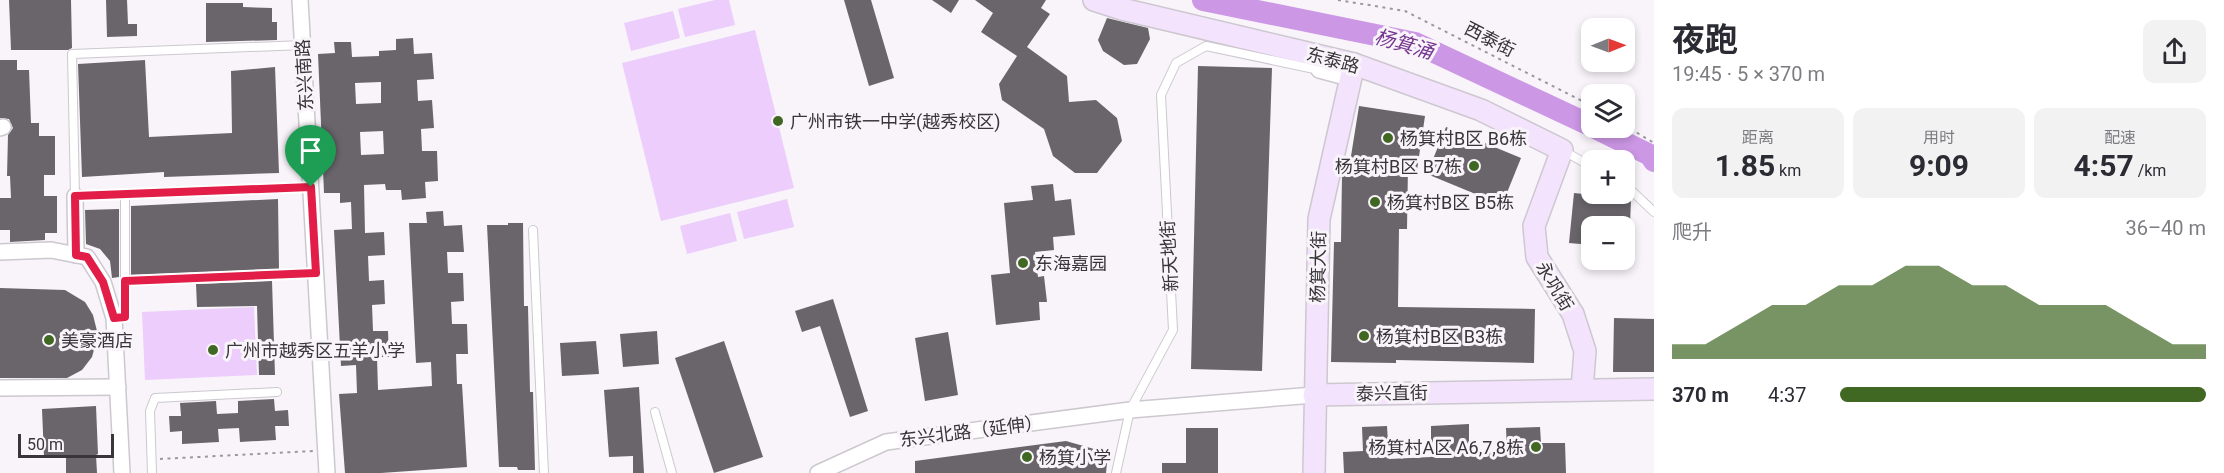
<!DOCTYPE html>
<html lang="zh">
<meta charset="utf-8">
<style>
:root{--surface:#fff;--page:#f2f2f3;--text:#2b2b33;--muted:#7c7c81;--accent:#406823}
body{margin:0;font-family:Roboto,"Noto Sans SC",sans-serif;background:var(--page);color:var(--text);height:100vh;display:flex;flex-direction:column;font-size:22px;white-space:nowrap}
*{box-sizing:border-box;margin:0}
p{font-size:20px;color:var(--muted)}
.icon{flex:none;width:33px;height:33px;fill:none;stroke:currentColor;stroke-width:2;stroke-linecap:round;stroke-linejoin:round}
.map{position:relative;flex:1;overflow:hidden}
.drawer{display:flex;flex-direction:column;background:var(--surface);width:570px}
.drawer>*{flex:none}
.needle{width:39px;rotate:89deg}
.controls{position:absolute;left:1581px;top:18px;display:grid;gap:12px}
.controls a{display:grid;place-items:center;width:54px;height:54px;border-radius:12px;background:var(--surface);box-shadow:0 3px 9px #0003;font-size:30px}
.scale{position:absolute;left:18px;bottom:15px;width:96px;box-sizing:border-box;padding-left:6px;border:3px solid #383639;border-top:0;font-size:16px;line-height:21px;white-space:nowrap;color:#383639;-webkit-text-stroke:4px #f8f4fa;paint-order:stroke}
.pin{position:absolute;display:grid;place-items:center;width:51px;height:51px;color:#fff;margin:-62px -26px;border-radius:50% 50% 50% 0;rotate:-45deg;box-shadow:0 0 6px #0007}
.pin .icon{rotate:45deg}
.round{display:grid;place-items:center;flex:none;width:63px;height:63px;border-radius:12px;background:var(--page)}
.summary{display:flex;align-items:center;justify-content:space-between;height:102px;padding:0 18px}
h1{font-size:33px;font-weight:700;line-height:45px}
.figures{display:grid;grid-template-columns:repeat(3,1fr);gap:9px;height:102px;padding:6px 18px}
.figures div{display:grid;align-content:center;border-radius:12px;background:var(--page);text-align:center}
.figures b{font-size:30px;font-weight:700}
.figures small{font-size:16px;font-weight:400}
.figures p{font-size:16px}
.chart{height:168px;padding:12px 18px}
.chart p{display:flex;justify-content:space-between}
.chart svg{width:100%;height:108px;margin-top:6px;fill:var(--accent);opacity:.7}
ul{padding:0 18px;list-style:none;font-size:20px}
li{display:grid;grid-template-columns:96px 72px 1fr;align-items:center;height:45px}
li i{height:15px;border-radius:8px;background:var(--accent)}
main{display:flex;flex:1;min-height:0}
.map>svg:first-child{display:block}
.pitch{fill:#eccdfb}
.lines{fill:none;stroke-linecap:round;stroke-linejoin:round}
.river{stroke:#cc97e5;stroke-width:22}
.building{fill:#69656b;fill-rule:evenodd}
.lane-casing{stroke:#cdc8cf;stroke-width:10}
.street-casing{stroke:#cdc8cf;stroke-width:18}
.secondary-casing{stroke:#cdc8cf;stroke-width:24}
.path{stroke:#9b989d;stroke-width:2;stroke-dasharray:3 4.5;stroke-linecap:butt}
.lane{stroke:#fff;stroke-width:8}
.street{stroke:#fff;stroke-width:15}
.secondary{stroke:#f4e3fc;stroke-width:21}
.route-casing{stroke:#fff;stroke-width:12}
.route{stroke:#e11d48;stroke-width:8}
.poi-dot{fill:#406823;stroke:#f8f4fa;stroke-width:2}
.labels{text-anchor:middle;dominant-baseline:central;stroke-width:6;stroke-linejoin:round;paint-order:stroke}
.street-label{font-size:18px;fill:#383639;stroke:#f8f4fa}
.poi-label{font-size:18px;fill:#383639;stroke:#f8f4fa;text-anchor:start}
.water-label{font-size:20px;font-style:italic;fill:#753590;stroke:#f8f4fa}
</style>
<main>
<div class="map">
<svg width="1654" height="473" viewBox="0 0 1654 473">
<rect width="100%" height="100%" fill="#f8f4fa"/>
<g class="pitch">
<polygon points="715,0 729,0 735,25 685,37 678,9"/>
<polygon points="673,11 680,38 631,51 624,23"/>
<polygon points="755,30 794,188 661,221 622,63"/>
<polygon points="787,199 794,227 744,239 737,212"/>
<polygon points="730,213 737,241 687,254 680,226"/>
<polygon points="254,307 257,375 145,380 142,312"/>
</g>
<g class="lines">
<g class="river">
<polyline points="1203,0 1415,43 1592,126"/>
<polyline points="1595,128 1650,155 1654,161"/>
</g>
</g>
<g class="building">
<polygon points="9,0 71,0 72,48 68,50 11,50"/>
<polygon points="106,0 127,0 128,24 137,24 137,36 107,37"/>
<polygon points="844,0 871,0 894,78 869,86"/>
<polygon points="932,0 959,0 951,13"/>
<polygon points="975,0 1046,0 1041,8 1050,14 1027,47 1067,76 1069,102 1096,100 1117,118 1122,141 1097,173 1075,173 1053,156 1044,129 1002,100 999,84 1017,56 981,32 993,13"/>
<polygon points="206,3 243,3 243,7 272,8 272,22 277,22 277,40 206,42"/>
<polygon points="1107,18 1148,28 1150,39 1137,64 1124,65 1103,51 1098,40"/>
<path d="M413,38L414,54L432,53L434,79L417,80L418,101L432,100L434,128L421,129L422,151H437L438,181L425,182L426,198L402,200L401,190H386L385,184L364,185L365,233L384,232L385,255L368,256L369,281L384,280L385,304L372,305L373,331H388L389,357H377L378,390L432,386L431,362L416,363L409,223H427L426,212L443,211L444,226L462,225L464,252H447L448,273H463L464,301L451,302L452,324H467L468,354H456L457,384H462L467,467L381,473H345L339,394L357,393L356,365L341,366L334,230L352,229L351,202L340,203V193H324L318,54L335,53L334,42H351L352,57L379,56V51L396,50V39ZM381,82V103L356,104L355,83ZM383,131L384,154L361,155L360,132Z"/>
<polygon points="0,60 17,60 17,70 29,70 31,123 39,123 39,136 55,136 55,175 44,175 44,196 57,196 57,233 45,233 45,240 10,242 10,230 0,230 0,198 11,198 10,176 7,176 8,135 13,128 9,119 0,118"/>
<polygon points="145,60 149,137 232,133 231,71 275,67 279,173 164,177 164,172 82,177 78,64"/>
<polygon points="1198,66 1272,68 1262,371 1191,369"/>
<polygon points="1359,106 1425,116 1417,170 1408,166 1407,229 1399,229 1398,307 1535,309 1534,363 1396,360 1396,363 1331,362 1334,242 1341,242 1342,175 1348,175"/>
<polygon points="1446,127 1521,158 1502,205 1427,174"/>
<polygon points="1053,184 1055,201 1071,199 1075,235 1053,237 1054,250 1035,252 1038,277 1044,276 1047,302 1039,302 1040,320 996,325 991,275 1010,273 1004,203 1033,200 1031,186"/>
<polygon points="1574,193 1631,199 1630,226 1592,226 1592,245 1569,243"/>
<polygon points="278,199 279,269 131,275 131,206"/>
<polygon points="119,209 119,277 112,278 110,261 100,249 86,244 85,210"/>
<polygon points="508,223 523,223 524,306 528,306 530,392 533,392 535,470 518,470 517,467 499,467 487,225 508,225"/>
<polygon points="272,281 275,375 259,375 257,306 197,307 196,284"/>
<polygon points="0,288 65,290 85,302 93,315 98,335 92,357 82,370 67,378 0,378"/>
<polygon points="833,299 868,411 850,417 820,326 802,332 795,311"/>
<polygon points="1614,318 1654,319 1654,372 1613,372"/>
<polygon points="657,331 659,364 623,367 620,334"/>
<polygon points="948,332 958,395 925,401 915,338"/>
<polygon points="596,341 599,374 562,376 560,343"/>
<polygon points="724,341 763,457 714,473 675,358"/>
<polygon points="639,387 644,473 633,473 633,456 609,457 604,390"/>
<polygon points="274,399 275,411 288,410 289,426 275,426 276,440 240,442 239,428 218,429 219,442 182,444 182,431 170,432 169,416 181,416 180,403 216,401 217,414 238,413 238,401"/>
<polygon points="96,406 98,454 96,455 97,473 66,473 66,456 44,457 42,409"/>
<polygon points="1469,424 1469,454 1507,452 1506,428 1540,427 1541,443 1565,443 1566,473 1344,473 1343,452 1363,451 1362,427 1387,426 1389,459 1431,457 1431,426"/>
<polygon points="1186,428 1218,428 1218,473 1162,473 1162,463 1186,463"/>
<polygon points="1066,441 1108,453 1106,473 915,473 915,461"/>
</g>
<g class="lines">
<defs>
<g id="lane">
<polyline points="303,45 72,54 75,196 311,187"/>
<polyline points="1564,151 1592,167"/>
<polyline points="1624,187 1633,192 1654,212"/>
<polyline points="533,230 544,473"/>
<polyline points="125,281 316,273"/>
<polyline points="114,318 125,317 125,194"/>
<polyline points="655,412 672,473"/>
<polyline points="152,473 150,411 155,398 277,392"/>
<polyline points="1116,473 1130,410 1173,330 1161,95 1176,63 1206,46 1319,70"/>
</g>
<g id="street">
<polyline points="300,0 327,473"/>
<polyline points="1319,70 1349,78"/>
<polyline points="0,128 3,127"/>
<polyline points="75,196 76,255"/>
<polyline points="0,252 51,250 87,257 103,282 114,318 122,473"/>
<polyline points="0,388 118,387"/>
<polyline points="818,473 886,442 1130,410 1314,395"/>
</g>
<g id="secondary">
<polyline points="1094,0 1122,9 1354,64 1481,110 1562,150 1534,226 1537,257 1573,314 1585,351 1582,389"/>
<polyline points="1314,395 1654,389"/>
<polyline points="1314,473 1319,219 1354,64"/>
</g>
</defs>
<use href="#lane" class="lane-casing"/>
<use href="#street" class="street-casing"/>
<use href="#secondary" class="secondary-casing"/>
<g class="path">
<polyline points="1338,0 1405,11 1592,106"/>
<polyline points="1624,125 1654,143"/>
<polyline points="160,459 313,451"/>
</g>
<use href="#lane" class="lane"/>
<use href="#street" class="street"/>
<use href="#secondary" class="secondary"/>
</g>
<g class="lines">
<defs>
<polygon id="route" points="311,187 316,273 125,281 125,317 114,318 103,282 87,257 76,255 75,196"/>
</defs>
<use href="#route" class="route-casing"/>
<use href="#route" class="route"/>
</g>
<g class="poi-dot">
<circle cx="778" cy="121" r="6"/>
<circle cx="1388" cy="138" r="6"/>
<circle cx="1474" cy="166" r="6"/>
<circle cx="1375" cy="202" r="6"/>
<circle cx="1023" cy="263" r="6"/>
<circle cx="1364" cy="336" r="6"/>
<circle cx="49" cy="340" r="6"/>
<circle cx="213" cy="350" r="6"/>
<circle cx="1536" cy="447" r="6"/>
<circle cx="1027" cy="457" r="6"/>
</g>
<g class="labels">
<g class="street-label">
<text transform="translate(1490 39) rotate(27)">西泰街</text>
<text transform="translate(1333 60) rotate(15)">东泰路</text>
<text transform="translate(304 75) rotate(-93)">东兴南路</text>
<text transform="translate(1169 256) rotate(-93)">新天地街</text>
<text transform="translate(1318 267) rotate(-89)">杨箕大街</text>
<text transform="translate(1555 286) rotate(59)">永巩街</text>
<text transform="translate(1392 393) rotate(-1)">泰兴直街</text>
<text transform="translate(971 431) rotate(-7)">东兴北路（延伸）</text>
</g>
<g class="poi-label">
<text x="790" y="121">广州市铁一中学(越秀校区)</text>
<text x="1400" y="138">杨箕村B区 B6栋</text>
<text x="1462" y="166" text-anchor="end">杨箕村B区 B7栋</text>
<text x="1387" y="202">杨箕村B区 B5栋</text>
<text x="1035" y="263">东海嘉园</text>
<text x="1376" y="336">杨箕村B区 B3栋</text>
<text x="61" y="340">美豪酒店</text>
<text x="225" y="350">广州市越秀区五羊小学</text>
<text x="1524" y="447" text-anchor="end">杨箕村A区 A6,7,8栋</text>
<text x="1039" y="457">杨箕小学</text>
</g>
<g class="water-label">
<text transform="translate(1404 44) rotate(16)">杨箕涌</text>
</g>
</g>
</svg>
<div class="controls">
<a><svg class="needle" viewBox="-14 -14 28 28"><path d="M0-13l5 13h-10z" fill="#e53935"/><path d="M0 13l5-13h-10z" fill="#7c7c81"/></svg></a>
<a><svg class="icon" aria-label="layers" viewBox="0 0 24 24"><path d="M12 4l9 5-9 5-9-5zM3 14l9 5 9-5"/></svg></a>
<a>+</a>
<a>−</a>
</div>
<div class="scale">50 m</div>
<div class="pin" style="left:311px;top:187px;background:#1e9e55"><svg class="icon" aria-label="arrive" viewBox="0 0 24 24"><path d="M6 21V4h12l-3 4 3 4H6"/></svg></div>
</div>
<section class="drawer">
<div class="summary"><div><h1>夜跑</h1><p>19:45 · 5 × 370 m</p></div><a class="round"><svg class="icon" aria-label="share" viewBox="0 0 24 24"><path d="M12 15V3M7 8l5-5 5 5M5 13v7h14v-7"/></svg></a></div>
<div class="figures">
<div><p>距离</p><b>1.85<small> km</small></b></div>
<div><p>用时</p><b>9:09</b></div>
<div><p>配速</p><b>4:57<small> /km</small></b></div>
</div>
<div class="chart"><p><span>爬升</span>36–40 m</p>
<svg viewBox="0 0 160 44" preserveAspectRatio="none"><path d="M0 44V38L10 38L20 30L30 22L40 22L50 14L60 14L70 6L80 6L90 14L100 14L110 22L120 22L130 22L140 30L150 38L160 38V44z"/></svg>
</div>
<ul>
<li><b>370 m</b>4:37<i style="width:100%"></i></li>
</ul>
</section>
</main>
